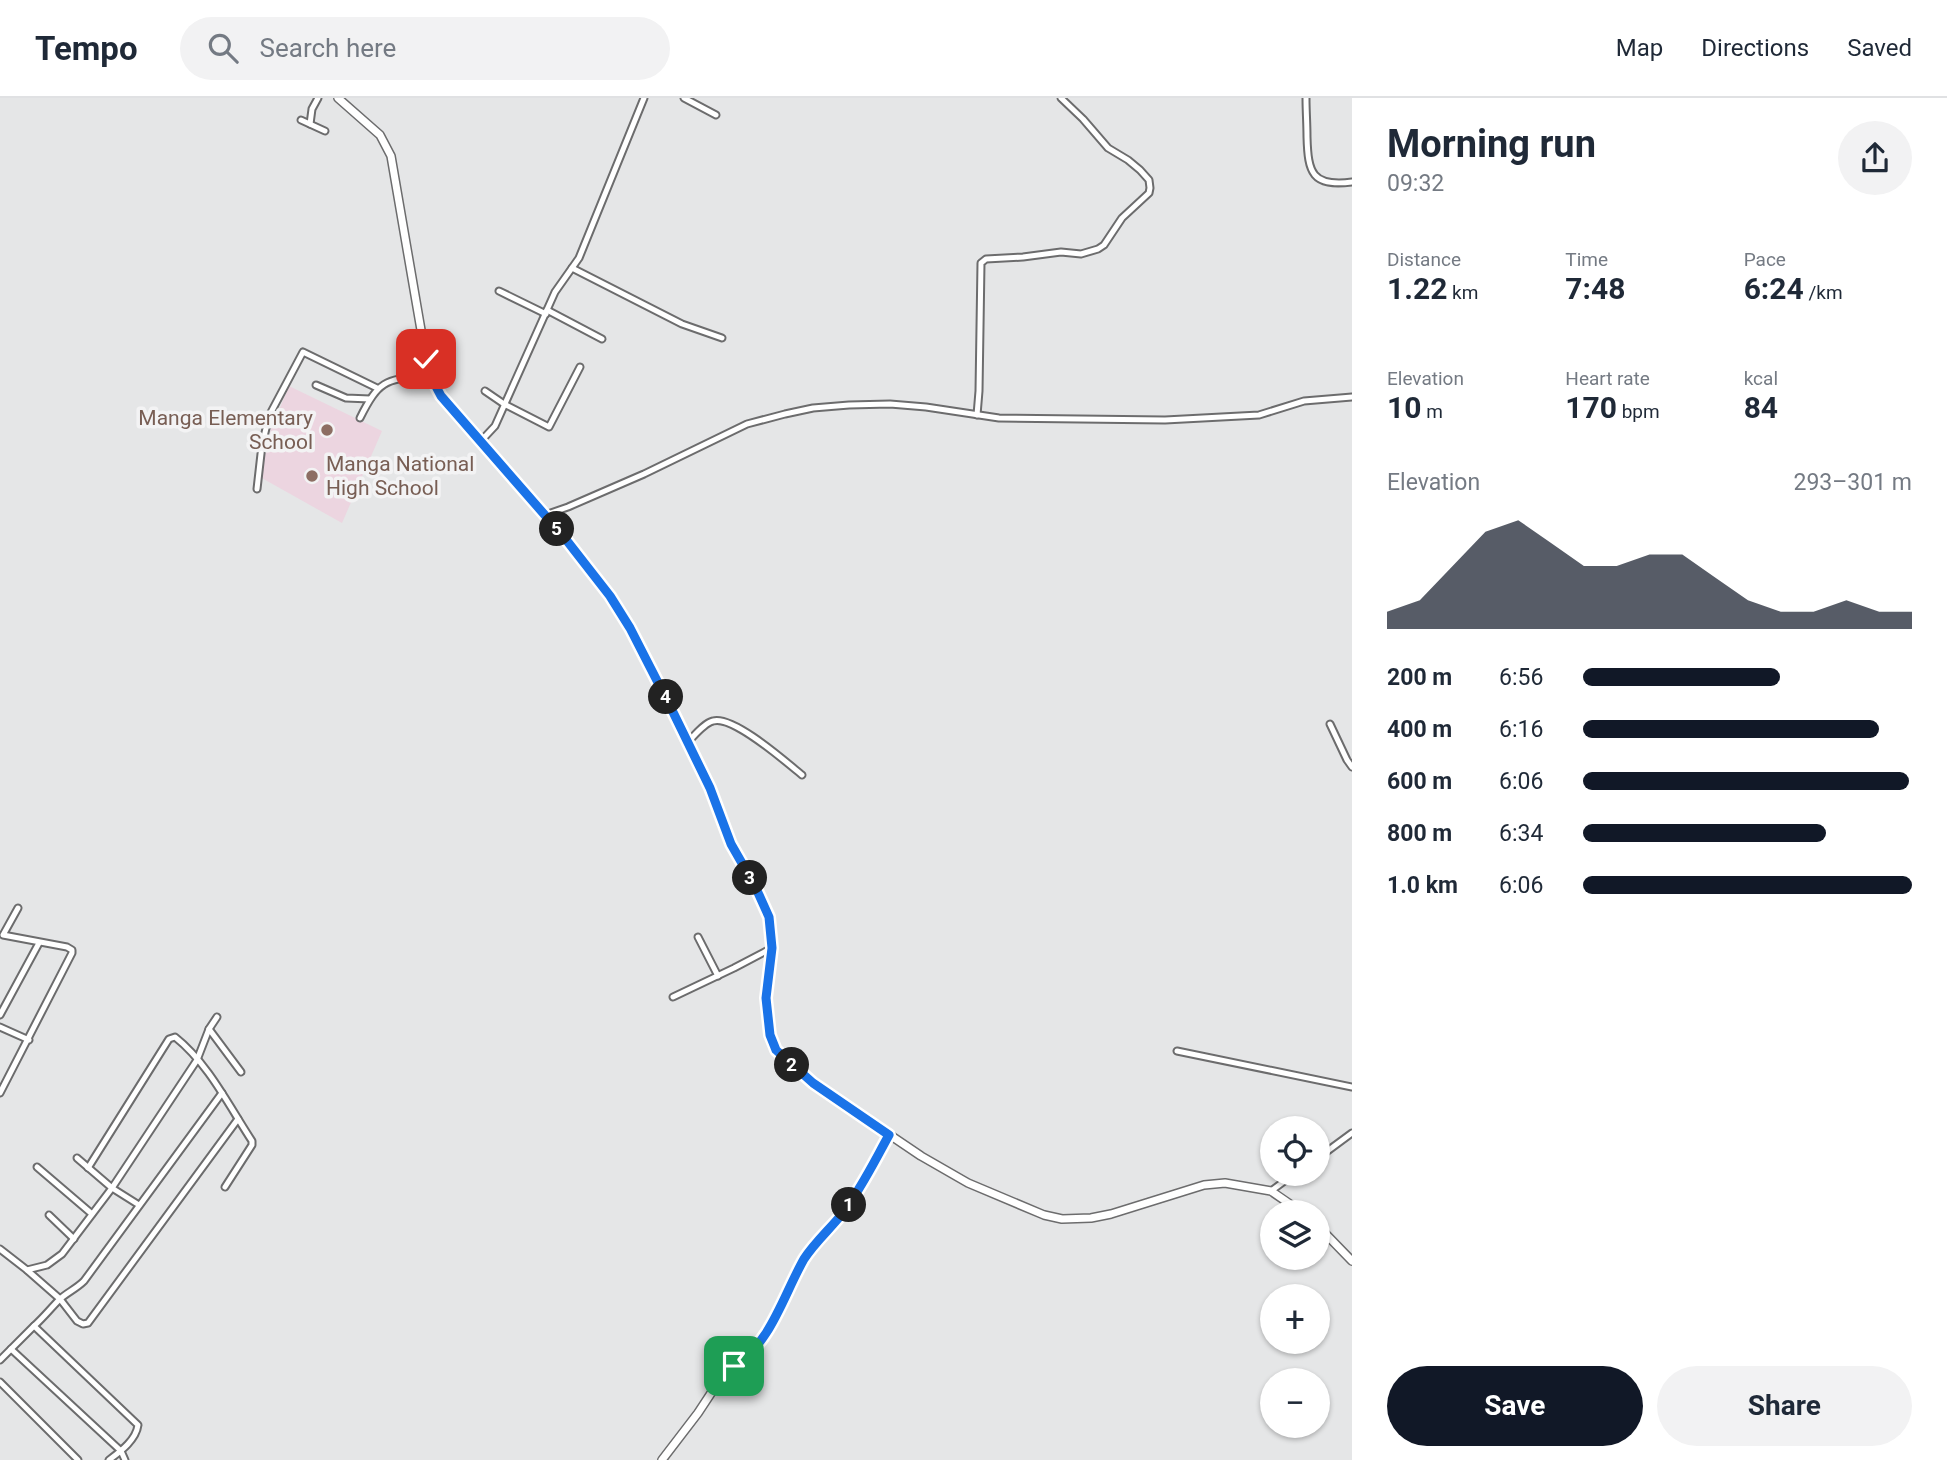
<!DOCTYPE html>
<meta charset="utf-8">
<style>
:root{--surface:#fff;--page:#f2f2f3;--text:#1f2937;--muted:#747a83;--line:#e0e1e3;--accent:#111827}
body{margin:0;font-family:Roboto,sans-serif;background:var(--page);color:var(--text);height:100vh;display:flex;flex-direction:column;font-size:26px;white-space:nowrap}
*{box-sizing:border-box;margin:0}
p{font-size:23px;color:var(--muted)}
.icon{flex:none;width:38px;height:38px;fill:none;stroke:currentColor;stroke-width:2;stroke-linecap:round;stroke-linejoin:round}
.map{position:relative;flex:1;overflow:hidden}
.side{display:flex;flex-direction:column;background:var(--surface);width:595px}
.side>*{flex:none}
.tools{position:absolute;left:1260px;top:1018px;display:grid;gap:14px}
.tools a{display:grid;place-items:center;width:70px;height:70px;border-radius:50%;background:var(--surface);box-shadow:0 2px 5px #0004;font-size:35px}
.pin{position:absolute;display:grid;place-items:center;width:60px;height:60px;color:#fff;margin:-30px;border-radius:14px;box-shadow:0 4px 10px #0006}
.km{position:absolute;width:35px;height:35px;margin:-18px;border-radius:50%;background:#222;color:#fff;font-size:19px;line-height:35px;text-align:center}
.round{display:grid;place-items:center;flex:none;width:74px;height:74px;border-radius:37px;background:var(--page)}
.overview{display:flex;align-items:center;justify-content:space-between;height:119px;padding:0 35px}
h1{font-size:38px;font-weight:700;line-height:52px}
.metrics{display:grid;grid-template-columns:repeat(3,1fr);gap:10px;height:119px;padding:7px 35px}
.metrics div{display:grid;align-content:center}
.metrics b{font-size:30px;font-weight:700}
.metrics small{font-size:19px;font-weight:400}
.metrics p{font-size:19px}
.chart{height:196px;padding:14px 35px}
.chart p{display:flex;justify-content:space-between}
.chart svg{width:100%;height:126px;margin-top:7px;fill:var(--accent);opacity:.7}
.button{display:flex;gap:14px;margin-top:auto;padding:14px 35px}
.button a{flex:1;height:80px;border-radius:42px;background:var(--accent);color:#fff;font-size:28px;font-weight:700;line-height:80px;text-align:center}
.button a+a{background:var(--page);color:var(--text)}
ul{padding:0 35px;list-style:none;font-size:23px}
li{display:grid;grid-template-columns:112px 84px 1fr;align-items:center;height:52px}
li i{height:18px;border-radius:9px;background:var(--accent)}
header{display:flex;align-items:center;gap:42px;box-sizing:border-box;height:98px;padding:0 35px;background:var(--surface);border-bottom:2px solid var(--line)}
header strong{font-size:33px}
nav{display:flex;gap:38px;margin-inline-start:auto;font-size:24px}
.search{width:490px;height:63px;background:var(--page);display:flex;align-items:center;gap:18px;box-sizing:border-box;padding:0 24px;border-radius:38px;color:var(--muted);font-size:26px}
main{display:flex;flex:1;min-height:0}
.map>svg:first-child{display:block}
.education{fill:#ecd5e0}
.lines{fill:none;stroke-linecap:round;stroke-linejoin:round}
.street-casing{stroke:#6c6c6d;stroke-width:9}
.secondary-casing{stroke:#6c6c6d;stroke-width:10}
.street{stroke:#fff;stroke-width:5}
.secondary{stroke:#fff;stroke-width:7}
.route-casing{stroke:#fff;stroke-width:14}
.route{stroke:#1a73e8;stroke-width:9}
.education-dot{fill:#8d6e63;stroke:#f3f3f4;stroke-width:2.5}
.labels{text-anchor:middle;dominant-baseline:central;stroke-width:7;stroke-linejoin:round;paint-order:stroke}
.education-label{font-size:21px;fill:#785e54;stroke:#f3f3f4;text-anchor:end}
</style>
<header>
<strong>Tempo</strong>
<div class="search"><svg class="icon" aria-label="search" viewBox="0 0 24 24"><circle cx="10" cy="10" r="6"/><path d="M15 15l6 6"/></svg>Search here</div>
<nav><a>Map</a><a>Directions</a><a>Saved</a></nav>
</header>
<main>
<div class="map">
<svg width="1352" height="1362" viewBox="0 0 1352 1362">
<rect width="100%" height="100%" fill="#e5e6e7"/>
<polygon class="education" points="289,288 382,333 342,425 260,379 271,331"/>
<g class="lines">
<defs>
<g id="street">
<polyline points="684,0 716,17"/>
<path d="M1306,0C1306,13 1307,26 1307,39C1308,75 1312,89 1352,84"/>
<polyline points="301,22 325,33"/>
<polyline points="310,26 312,11 318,0"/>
<polyline points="572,170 682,226 722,240"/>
<polyline points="499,193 546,216"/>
<polyline points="547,212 602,241"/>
<polyline points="316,287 346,300 370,301"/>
<polyline points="485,293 504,306 549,329 580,269"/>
<polyline points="977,317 979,293 981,165 986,161 1023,159 1061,154 1081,156 1098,151 1104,147 1122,120 1149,95 1150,90 1149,82 1140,72 1128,62 1108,50 1083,21 1061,0"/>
<path d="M360,320C380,280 386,282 430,277"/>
<polyline points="480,344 495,328 555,194 579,160 644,0"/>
<polyline points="257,391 262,347 269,318 303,254 377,290"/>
<polyline points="545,417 568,409 644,376 747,326 785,316 813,310 849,307 890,306 926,309 999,320 1165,322 1259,317 1304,303 1352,299"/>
<polyline points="1330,626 1347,662 1352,669"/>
<path d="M688,644C694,638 704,625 713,623C733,617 786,664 802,677"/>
<polyline points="698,839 718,878"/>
<polyline points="673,899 734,870 772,850"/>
<polyline points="0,917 39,845"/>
<polyline points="0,929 29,942"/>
<polyline points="209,931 241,974"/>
<polyline points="1177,953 1352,989"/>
<polyline points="0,995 72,855 72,852 67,849 3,837 18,810"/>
<polyline points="77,1060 112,1090 139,1107"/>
<polyline points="1318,1060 1352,1035"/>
<polyline points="37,1069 92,1116"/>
<path d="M88,1070L169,941L175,939C208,965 229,1008 252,1043V1047L225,1089"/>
<polyline points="1271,1093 1294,1076"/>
<polyline points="49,1117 74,1141"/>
<polyline points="0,1151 27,1172 47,1167 62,1156 112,1090 197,962 209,931 217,919"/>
<polyline points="27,1172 60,1201 77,1223 83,1226 88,1225 238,1021"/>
<path d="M34,1228C43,1220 51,1210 59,1202C66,1195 76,1191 84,1183L222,995"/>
<polyline points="11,1251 121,1353 125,1362"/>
<path d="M0,1262L34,1228L138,1327C136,1342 121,1353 109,1362"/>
<polyline points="0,1284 78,1362"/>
</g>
<g id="secondary">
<polyline points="338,0 380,37 391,58 426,261 430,277 441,298 564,439 610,498 630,530 672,612 710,690 731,746 755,788 769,819 772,850 766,900 770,937 776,952 813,985 921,1058 968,1085 1044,1117 1062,1121 1091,1120 1111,1116 1204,1087 1225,1085 1271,1093 1303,1115"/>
<polyline points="1318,1128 1352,1163"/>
<polyline points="662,1362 698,1315 725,1274 752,1255 763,1241 804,1162 813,1148 841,1118 856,1096 889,1037"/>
</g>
</defs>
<use href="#street" class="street-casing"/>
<use href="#secondary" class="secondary-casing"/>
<use href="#street" class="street"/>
<use href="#secondary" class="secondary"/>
</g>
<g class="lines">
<defs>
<path id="route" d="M426,261L430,277L441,298L564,439L610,498L630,530L672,612L710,690L731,746L755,788L769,819L772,850L766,900L770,937L776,952L813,985L889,1037C874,1064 861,1091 842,1116C830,1131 815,1144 804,1161C783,1198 771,1245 734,1268"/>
</defs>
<use href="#route" class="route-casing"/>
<use href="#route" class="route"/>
</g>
<g class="education-dot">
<circle cx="327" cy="332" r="7"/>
<circle cx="312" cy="378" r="7"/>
</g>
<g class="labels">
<g class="education-label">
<text x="313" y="320">Manga Elementary<tspan x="313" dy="24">School</tspan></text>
<text x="326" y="366" text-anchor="start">Manga National<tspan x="326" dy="24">High School</tspan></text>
</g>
</g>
</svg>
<div class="tools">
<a><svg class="icon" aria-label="locate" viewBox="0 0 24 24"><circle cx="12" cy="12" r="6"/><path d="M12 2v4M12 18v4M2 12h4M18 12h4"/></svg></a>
<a><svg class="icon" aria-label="layers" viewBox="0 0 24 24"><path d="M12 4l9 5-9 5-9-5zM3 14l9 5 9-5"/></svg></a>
<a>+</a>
<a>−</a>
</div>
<div class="pin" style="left:734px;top:1268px;background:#1e9e55"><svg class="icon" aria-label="arrive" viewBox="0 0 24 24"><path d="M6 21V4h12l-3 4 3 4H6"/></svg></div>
<div class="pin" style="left:426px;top:261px;background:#d93025"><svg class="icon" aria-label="check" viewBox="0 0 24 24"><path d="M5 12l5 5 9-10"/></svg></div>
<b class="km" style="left:849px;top:1107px">1</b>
<b class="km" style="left:792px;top:967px">2</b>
<b class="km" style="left:750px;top:780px">3</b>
<b class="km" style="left:666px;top:599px">4</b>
<b class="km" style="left:557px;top:431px">5</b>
</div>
<section class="side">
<div class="overview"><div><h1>Morning run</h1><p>09:32</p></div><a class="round"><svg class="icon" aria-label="share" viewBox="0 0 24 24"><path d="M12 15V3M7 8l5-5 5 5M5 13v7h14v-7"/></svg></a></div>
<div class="metrics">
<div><p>Distance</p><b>1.22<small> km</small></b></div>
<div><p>Time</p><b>7:48</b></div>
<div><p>Pace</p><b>6:24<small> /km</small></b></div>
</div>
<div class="metrics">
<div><p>Elevation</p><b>10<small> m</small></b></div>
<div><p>Heart rate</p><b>170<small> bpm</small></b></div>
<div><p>kcal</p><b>84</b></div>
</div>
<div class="chart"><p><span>Elevation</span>293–301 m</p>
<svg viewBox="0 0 160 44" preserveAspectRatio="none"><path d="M0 44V38L10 34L20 22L30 10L40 6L50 14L60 22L70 22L80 18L90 18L100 26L110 34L120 38L130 38L140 34L150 38L160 38V44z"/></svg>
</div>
<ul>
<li><b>200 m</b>6:56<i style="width:60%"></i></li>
<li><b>400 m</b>6:16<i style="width:90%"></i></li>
<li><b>600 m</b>6:06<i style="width:99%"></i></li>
<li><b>800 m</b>6:34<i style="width:74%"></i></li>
<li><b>1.0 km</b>6:06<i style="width:100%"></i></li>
</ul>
<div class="button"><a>Save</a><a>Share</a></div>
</section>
</main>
